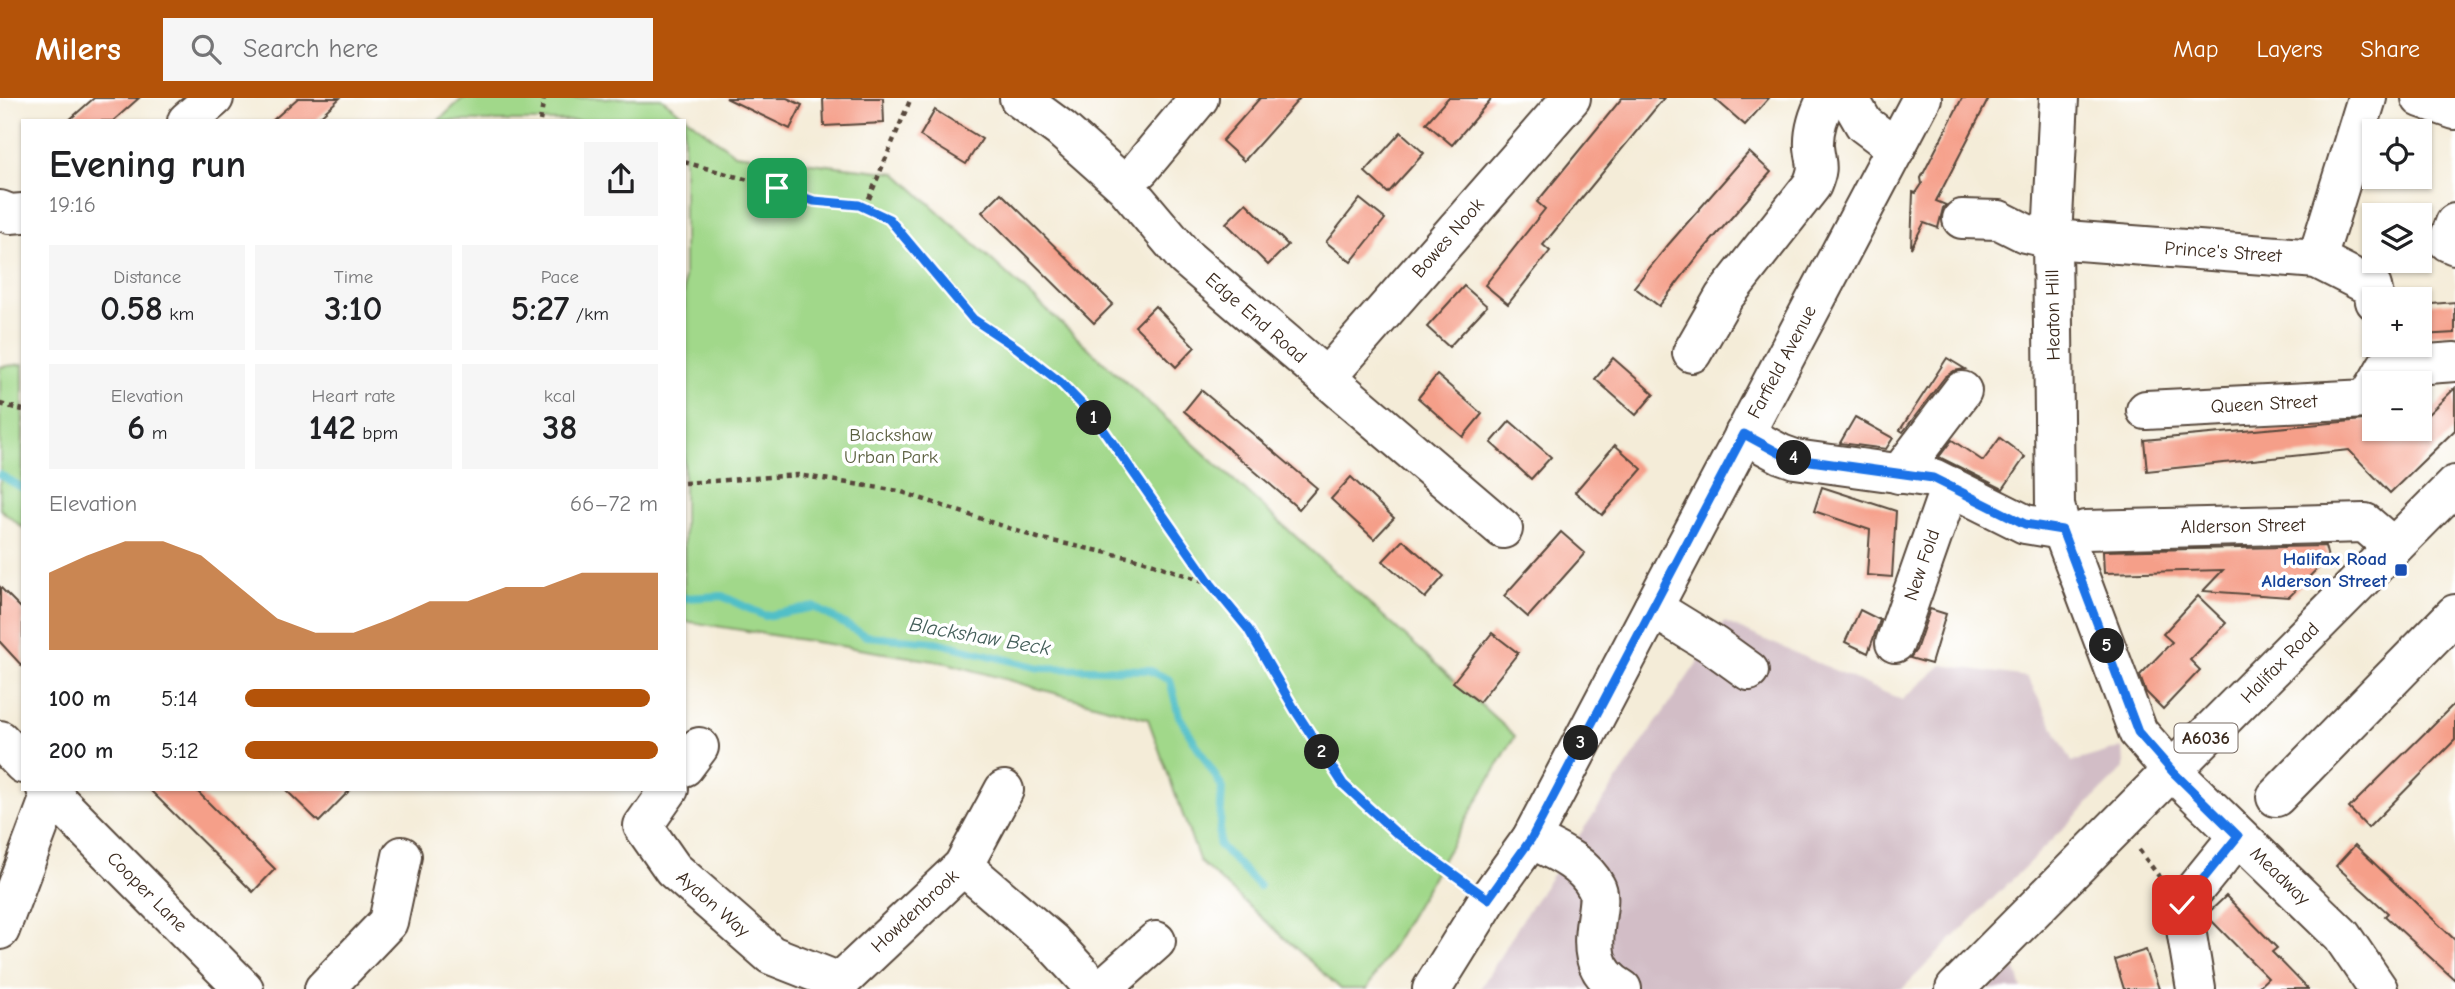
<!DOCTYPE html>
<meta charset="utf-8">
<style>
:root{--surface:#fff;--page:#f6f6f6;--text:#202124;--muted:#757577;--accent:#b45309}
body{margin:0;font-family:"Comic Neue",sans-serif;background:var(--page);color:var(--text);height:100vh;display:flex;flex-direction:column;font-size:26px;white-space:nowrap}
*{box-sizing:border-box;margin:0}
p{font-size:23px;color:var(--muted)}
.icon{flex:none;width:38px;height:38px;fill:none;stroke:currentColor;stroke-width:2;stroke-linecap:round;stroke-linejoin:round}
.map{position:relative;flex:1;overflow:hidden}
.side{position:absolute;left:21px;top:21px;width:665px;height:672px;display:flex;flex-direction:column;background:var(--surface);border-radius:0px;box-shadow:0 2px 5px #0004}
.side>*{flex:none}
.controls{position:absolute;left:2362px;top:21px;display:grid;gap:14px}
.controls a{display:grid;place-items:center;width:70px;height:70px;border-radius:0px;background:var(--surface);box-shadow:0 2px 5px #0004;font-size:35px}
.pin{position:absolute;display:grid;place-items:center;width:60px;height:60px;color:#fff;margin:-30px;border-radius:14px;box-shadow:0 4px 10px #0006}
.km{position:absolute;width:35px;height:35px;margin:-18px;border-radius:50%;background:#222;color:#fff;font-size:19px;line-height:35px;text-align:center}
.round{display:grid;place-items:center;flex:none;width:74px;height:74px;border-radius:0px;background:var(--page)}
.head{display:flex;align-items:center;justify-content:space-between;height:119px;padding:0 28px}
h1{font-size:38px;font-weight:600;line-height:52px}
.stats{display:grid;grid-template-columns:repeat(3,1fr);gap:10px;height:119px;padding:7px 28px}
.stats div{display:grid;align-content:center;border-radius:0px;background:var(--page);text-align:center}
.stats b{font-size:35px;font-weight:600}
.stats small{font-size:19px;font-weight:400}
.stats p{font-size:19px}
.chart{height:196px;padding:14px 28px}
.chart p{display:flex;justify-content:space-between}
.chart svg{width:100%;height:126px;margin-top:7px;fill:var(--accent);opacity:.7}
ul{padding:0 28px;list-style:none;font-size:23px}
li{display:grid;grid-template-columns:112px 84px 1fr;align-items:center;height:52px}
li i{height:18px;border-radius:9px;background:var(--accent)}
header{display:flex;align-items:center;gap:42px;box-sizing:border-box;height:98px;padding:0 35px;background:var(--accent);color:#fff}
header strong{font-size:33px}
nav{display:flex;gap:38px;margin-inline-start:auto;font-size:24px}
.search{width:490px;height:63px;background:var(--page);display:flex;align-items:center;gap:18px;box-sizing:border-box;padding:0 24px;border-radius:0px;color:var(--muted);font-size:26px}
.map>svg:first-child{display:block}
.industrial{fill:#d2bdc6}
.green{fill:#a1d88a;stroke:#6e8154;stroke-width:2}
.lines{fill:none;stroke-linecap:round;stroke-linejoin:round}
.stream{stroke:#51bfc7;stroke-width:8}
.building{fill:#f59f89}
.minor-casing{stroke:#57473a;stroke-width:42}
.major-casing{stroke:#57473a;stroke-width:42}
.highway-casing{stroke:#57473a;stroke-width:42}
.path{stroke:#57473a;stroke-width:4.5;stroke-dasharray:5 5;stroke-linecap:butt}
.minor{stroke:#fff;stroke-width:38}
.major{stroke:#fff;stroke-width:38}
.highway{stroke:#fff;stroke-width:38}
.route-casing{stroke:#fff;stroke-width:14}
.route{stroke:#1a73e8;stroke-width:9}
.transit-dot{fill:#1a4fb4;stroke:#fff;stroke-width:2.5}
.labels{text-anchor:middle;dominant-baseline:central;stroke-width:7;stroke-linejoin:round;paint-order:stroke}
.shield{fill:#fff;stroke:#766a62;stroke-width:2}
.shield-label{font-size:18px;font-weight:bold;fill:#3b2a1e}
.street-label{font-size:19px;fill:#3b2a1e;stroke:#fff}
.park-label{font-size:19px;fill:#5a5e3e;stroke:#fff}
.transit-label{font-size:19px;font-weight:bold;fill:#164399;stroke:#fff;text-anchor:end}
.water-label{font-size:21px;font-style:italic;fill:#435e59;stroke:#fff}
</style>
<header>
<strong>Milers</strong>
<div class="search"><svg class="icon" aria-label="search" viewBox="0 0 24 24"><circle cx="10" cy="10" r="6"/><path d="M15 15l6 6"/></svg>Search here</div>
<nav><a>Map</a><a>Layers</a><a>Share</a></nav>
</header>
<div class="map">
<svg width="2455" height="891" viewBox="0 0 2455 891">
<rect width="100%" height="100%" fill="#fff"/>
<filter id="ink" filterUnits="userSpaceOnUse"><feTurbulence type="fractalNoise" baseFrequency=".0143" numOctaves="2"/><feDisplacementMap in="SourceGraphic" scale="14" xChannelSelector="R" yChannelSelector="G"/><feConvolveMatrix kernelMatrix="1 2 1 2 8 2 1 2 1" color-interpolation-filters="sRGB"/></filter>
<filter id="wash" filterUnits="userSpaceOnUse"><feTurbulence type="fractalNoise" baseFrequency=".00686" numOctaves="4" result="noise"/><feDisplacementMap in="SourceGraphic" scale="28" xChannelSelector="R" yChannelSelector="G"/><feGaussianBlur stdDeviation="1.57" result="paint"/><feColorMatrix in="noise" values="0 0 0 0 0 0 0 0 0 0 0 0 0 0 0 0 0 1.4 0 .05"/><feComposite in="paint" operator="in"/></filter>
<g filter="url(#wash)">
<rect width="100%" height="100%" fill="#f4ecd8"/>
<g class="industrial">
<polygon points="1725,524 1902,602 1942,567 2027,579 2072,664 2123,649 2124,670 1902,891 1480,891 1529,811"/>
<polygon points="2014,865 2022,891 1989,891"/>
</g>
<g class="green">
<polygon points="463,0 661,0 735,56 896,75 1515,638 1367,891 1341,891 1200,764 1148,621 947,565 684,523 684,23 438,23"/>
<polygon points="23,266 23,430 0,411 0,269"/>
</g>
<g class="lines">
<g class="stream">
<polyline points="0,377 23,390"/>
<polyline points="684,500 722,498 765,518 814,509 866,538 936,544 1040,570 1149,572 1170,582 1179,618 1222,689 1219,747 1259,788"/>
</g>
</g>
<g id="blocks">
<g class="building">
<polygon points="94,0 139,0 113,23 68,23"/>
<polygon points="298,0 340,0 315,23 272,23"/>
<polygon points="726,0 787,0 802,7 790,31"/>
<polygon points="823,0 883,0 884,25 824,28"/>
<polygon points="1260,0 1300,0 1244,63 1222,43"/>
<polygon points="1448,0 1492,0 1452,47 1426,25"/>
<polygon points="1622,0 1664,0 1543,147 1550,153 1508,206 1485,187 1545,111 1537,104"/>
<polygon points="1714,0 1769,0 1745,27"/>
<polygon points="1962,0 1989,0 1936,103 1946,107 1943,110 1938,130 1924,125 1911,150 1913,94 1916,95 1922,86 1921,80"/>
<polygon points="935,12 982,41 966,66 920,38"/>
<polygon points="1401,34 1424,55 1388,95 1365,74"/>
<polygon points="1749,54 1771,74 1699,157 1659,208 1634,189 1668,147"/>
<polygon points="1001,95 1113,206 1094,225 982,114"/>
<polygon points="1360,101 1385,121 1351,164 1326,144"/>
<polygon points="1246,105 1288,147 1268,167 1226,125"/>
<polygon points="1464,188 1487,208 1449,249 1427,229"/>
<polygon points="2455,204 2455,235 2420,237 2420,207"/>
<polygon points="1155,208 1195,249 1176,269 1135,228"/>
<polygon points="1613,260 1654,296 1636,317 1595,281"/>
<polygon points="1947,260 1965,271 1954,273 1945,279 1903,334 1900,332"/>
<polygon points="1437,277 1482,316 1463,339 1418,300"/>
<polygon points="2455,290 2455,332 2390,395 2349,352 2147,373 2144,342 2375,321 2375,331 2420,331 2420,324"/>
<polygon points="1201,292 1317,390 1299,411 1184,313"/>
<polygon points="1855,319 1893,340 1886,351 1840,345"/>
<polygon points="1510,323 1551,359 1531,381 1491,345"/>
<polygon points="2000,340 2025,359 2003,391 1939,359 1952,342 1983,363"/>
<polygon points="1615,347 1642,371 1602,417 1575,394"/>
<polygon points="1351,379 1394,420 1374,441 1331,401"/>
<polygon points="1822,389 1896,413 1892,479 1867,477 1870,432 1814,413"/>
<polygon points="1561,434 1585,455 1528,519 1504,498"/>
<polygon points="1403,442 1444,478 1425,500 1383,463"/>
<polygon points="2325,448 2328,460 2289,499 2203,493 2223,472 2104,475 2103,453"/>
<polygon points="0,489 23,512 23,569 0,544"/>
<polygon points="2198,498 2226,525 2190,562 2200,572 2163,611 2146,594 2140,577 2172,544 2163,536"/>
<polygon points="1930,511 1946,516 1931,566 1910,560 1916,552"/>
<polygon points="1860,512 1880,522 1868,555 1845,544"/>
<polygon points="1492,535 1518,555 1479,604 1453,584"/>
<polygon points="2455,605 2455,642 2368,730 2349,710"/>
<polygon points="149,691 195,691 275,771 253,794"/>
<polygon points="285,691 351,691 319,724"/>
<polygon points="2355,747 2455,842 2455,882 2385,818 2388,815 2336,768"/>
<polygon points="2226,798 2277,850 2272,854 2308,891 2256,891 2268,880 2206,817"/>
<polygon points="2146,852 2159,891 2124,891 2115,862"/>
</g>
</g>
</g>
<g filter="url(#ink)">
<use href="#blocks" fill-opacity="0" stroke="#57473a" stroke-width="2"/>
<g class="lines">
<defs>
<g id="minor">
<polyline points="1019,0 1061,31 1125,88 1185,159 1503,431"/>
<polyline points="1849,0 1864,26 1896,50"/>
<polyline points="2059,0 2052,141 2055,408 2062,432 2138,634 2173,674 2342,838 2378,891"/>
<polyline points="2421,0 2455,12"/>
<polyline points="187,23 214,0"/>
<polyline points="1140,71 1199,0"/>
<polyline points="0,112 10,116 23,115"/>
<polyline points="1962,121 1999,122 2025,135 2052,141 2317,161 2372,189 2375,203"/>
<polyline points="2455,125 2448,144 2455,147"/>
<polyline points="2317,161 2367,0"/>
<path d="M1692,255L1724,199L1812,87C1820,67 1816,68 1814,49C1813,31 1819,15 1827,0"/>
<polyline points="1326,280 1571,0"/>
<polyline points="2377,285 2386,269 2455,264"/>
<polyline points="2146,312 2367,301 2375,288"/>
<polyline points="1744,336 1781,356 1795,361 1933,380 2025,426 2062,432"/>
<polyline points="1899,376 1962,293"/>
<polyline points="2085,432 2365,425 2393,449"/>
<polyline points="1653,510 1713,547 1749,573"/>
<polyline points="1895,545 1950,388"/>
<polyline points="684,669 699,649"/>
<polyline points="669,691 643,728 673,771 771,857 840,884"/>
<polyline points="2276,699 2455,516"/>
<path d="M1531,741C1555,753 1583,764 1596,789C1600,796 1598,807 1597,815C1592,848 1590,873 1622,891"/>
<polyline points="963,768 1052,844 1095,891"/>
<polyline points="0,832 51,696"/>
<polyline points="324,891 388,824 402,758"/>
<polyline points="839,891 840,884 963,768 1004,692"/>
<polyline points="1102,891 1156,843"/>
<polyline points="1432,891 1488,801 1531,741 1922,0"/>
<polyline points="2196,891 2182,807 2238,738"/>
</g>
<g id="major">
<polyline points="0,642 23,666"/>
<polyline points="46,691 244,891"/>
</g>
<polyline id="highway" points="1955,891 2455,387"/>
</defs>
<use href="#minor" class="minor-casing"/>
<use href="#major" class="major-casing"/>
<use href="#highway" class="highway-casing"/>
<g class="path">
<polyline points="540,23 544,0"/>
<polyline points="684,64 777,90 814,103 859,107 889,121 973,221 1017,250 1060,284 1096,321 1210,486"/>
<polyline points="865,110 911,0"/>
<polyline points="0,306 23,312"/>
<polyline points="684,385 798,377 899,393 1038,440 1142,462 1211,486 1248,531 1295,612 1343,686 1395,734 1461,782"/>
<polyline points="2139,752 2161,781"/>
</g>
<use href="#minor" class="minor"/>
<use href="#major" class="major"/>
<use href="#highway" class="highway"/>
</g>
</g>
<g class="lines" filter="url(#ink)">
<defs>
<polyline id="route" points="777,90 814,103 859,107 889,121 973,221 1017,250 1060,284 1096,321 1211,486 1248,531 1295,612 1343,686 1395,734 1488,801 1531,741 1744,336 1781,356 1796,361 1933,380 2025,426 2062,432 2138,634 2173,674 2238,738 2182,807"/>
</defs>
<use href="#route" class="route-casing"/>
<use href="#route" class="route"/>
</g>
<rect class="transit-dot" x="2394" y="465" width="14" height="14" rx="3.5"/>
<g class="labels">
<rect class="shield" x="2174.5" y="625.5" width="63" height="29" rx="5"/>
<g class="shield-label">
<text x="2206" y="640">A6036</text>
</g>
<g class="street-label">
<text transform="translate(1448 140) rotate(-49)">Bowes Nook</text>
<text transform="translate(2223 154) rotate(4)">Prince's Street</text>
<text transform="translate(2053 217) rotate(-91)">Heaton Hill</text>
<text transform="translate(1256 220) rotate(41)">Edge End Road</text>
<text transform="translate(1782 264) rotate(-62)">Farfield Avenue</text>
<text transform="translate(2264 306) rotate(-3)">Queen Street</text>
<text transform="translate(2243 428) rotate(-1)">Alderson Street</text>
<text transform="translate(1922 467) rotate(-71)">New Fold</text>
<text transform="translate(2280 565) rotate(-46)">Halifax Road</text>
<text transform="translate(2280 778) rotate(44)">Meadway</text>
<text transform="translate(147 794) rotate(45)">Cooper Lane</text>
<text transform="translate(713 806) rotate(41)">Aydon Way</text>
<text transform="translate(915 813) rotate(-43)">Howdenbrook</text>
</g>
<g class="park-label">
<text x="891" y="337">Blackshaw<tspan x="891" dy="22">Urban Park</tspan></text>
</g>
<g class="transit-label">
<text x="2387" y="461">Halifax Road<tspan x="2387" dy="22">Alderson Street</tspan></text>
</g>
<g class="water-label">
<text transform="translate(980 538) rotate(10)">Blackshaw Beck</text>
</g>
</g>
</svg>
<div class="controls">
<a><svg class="icon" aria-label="locate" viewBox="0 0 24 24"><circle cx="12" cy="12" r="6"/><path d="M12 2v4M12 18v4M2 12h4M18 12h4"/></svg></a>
<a><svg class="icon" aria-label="layers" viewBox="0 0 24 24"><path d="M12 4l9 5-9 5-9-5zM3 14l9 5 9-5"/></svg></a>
<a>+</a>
<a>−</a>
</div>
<div class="pin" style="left:777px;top:90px;background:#1e9e55"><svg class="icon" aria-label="arrive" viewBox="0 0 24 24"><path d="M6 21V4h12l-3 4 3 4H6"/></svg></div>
<div class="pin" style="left:2182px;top:807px;background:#d93025"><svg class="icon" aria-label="check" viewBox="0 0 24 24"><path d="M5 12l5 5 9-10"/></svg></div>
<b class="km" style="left:1094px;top:320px">1</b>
<b class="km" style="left:1322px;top:654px">2</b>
<b class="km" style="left:1581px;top:645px">3</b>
<b class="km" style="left:1794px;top:360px">4</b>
<b class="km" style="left:2107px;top:548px">5</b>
<section class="side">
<div class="head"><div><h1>Evening run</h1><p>19:16</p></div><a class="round"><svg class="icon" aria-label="share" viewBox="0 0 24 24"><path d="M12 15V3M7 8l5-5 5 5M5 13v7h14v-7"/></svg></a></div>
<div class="stats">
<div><p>Distance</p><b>0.58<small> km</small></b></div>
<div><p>Time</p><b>3:10</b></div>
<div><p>Pace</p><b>5:27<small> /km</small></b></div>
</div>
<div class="stats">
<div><p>Elevation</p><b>6<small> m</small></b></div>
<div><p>Heart rate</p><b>142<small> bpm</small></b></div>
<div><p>kcal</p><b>38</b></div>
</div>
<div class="chart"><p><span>Elevation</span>66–72 m</p>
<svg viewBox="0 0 160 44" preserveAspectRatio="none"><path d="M0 44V17L10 11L20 6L30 6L40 11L50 22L60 33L70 38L80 38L90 33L100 27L110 27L120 22L130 22L140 17L150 17L160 17V44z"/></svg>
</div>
<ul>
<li><b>100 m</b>5:14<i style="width:98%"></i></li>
<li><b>200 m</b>5:12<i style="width:100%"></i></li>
</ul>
</section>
</div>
